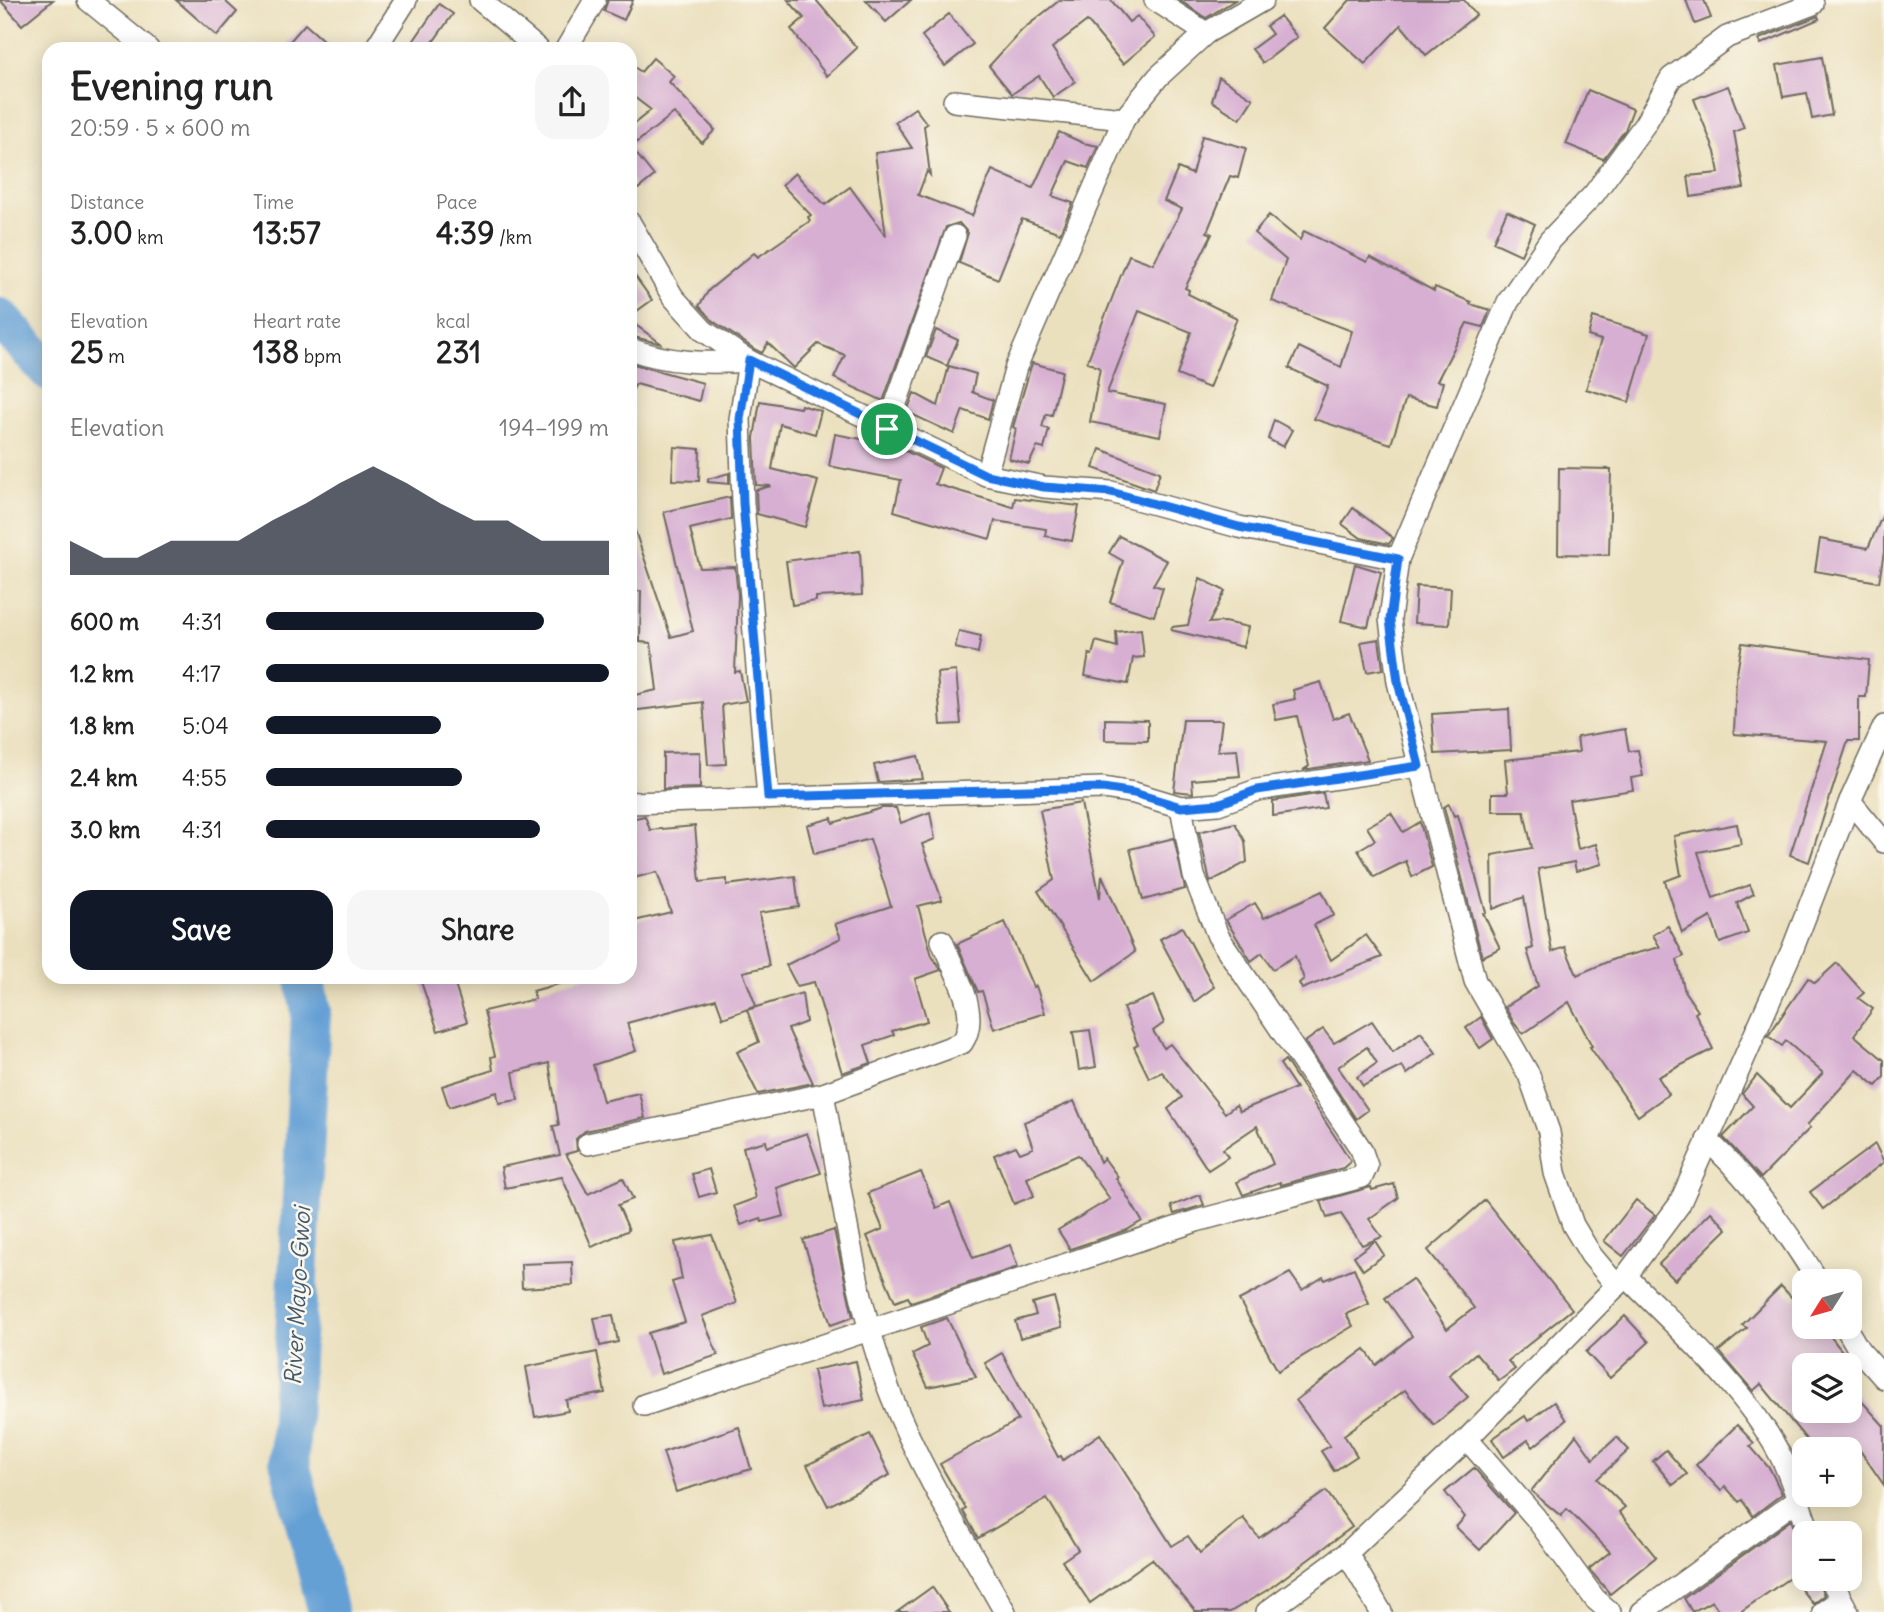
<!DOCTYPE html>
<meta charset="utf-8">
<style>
:root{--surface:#fff;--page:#f6f6f6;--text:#222;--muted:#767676;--accent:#111827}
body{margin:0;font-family:Delius,sans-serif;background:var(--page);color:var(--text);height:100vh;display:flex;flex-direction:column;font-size:26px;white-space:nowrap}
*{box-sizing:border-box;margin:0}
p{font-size:23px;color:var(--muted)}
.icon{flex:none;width:38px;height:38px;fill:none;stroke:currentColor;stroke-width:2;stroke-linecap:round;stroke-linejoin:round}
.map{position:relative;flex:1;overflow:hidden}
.panel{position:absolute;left:42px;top:42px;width:595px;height:942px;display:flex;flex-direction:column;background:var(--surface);border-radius:21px;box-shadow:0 4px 18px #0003}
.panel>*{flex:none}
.needle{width:46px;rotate:233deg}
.fabs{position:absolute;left:1792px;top:1269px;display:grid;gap:14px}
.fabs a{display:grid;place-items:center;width:70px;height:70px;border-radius:14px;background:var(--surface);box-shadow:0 4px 18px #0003;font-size:35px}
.pin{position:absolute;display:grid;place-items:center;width:60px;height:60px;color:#fff;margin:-30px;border:4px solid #fff;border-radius:50%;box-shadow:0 2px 7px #0007}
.round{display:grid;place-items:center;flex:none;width:74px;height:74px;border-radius:21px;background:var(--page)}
.overview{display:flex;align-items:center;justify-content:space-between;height:119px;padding:0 28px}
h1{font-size:38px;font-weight:700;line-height:52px}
.figures{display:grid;grid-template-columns:repeat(3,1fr);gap:10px;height:119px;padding:7px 28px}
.figures div{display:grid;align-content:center}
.figures b{font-size:30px;font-weight:700}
.figures small{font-size:19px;font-weight:400}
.figures p{font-size:19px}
.chart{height:196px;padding:14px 28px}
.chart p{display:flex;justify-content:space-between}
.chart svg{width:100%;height:126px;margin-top:7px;fill:var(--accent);opacity:.7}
.primary-button{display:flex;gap:14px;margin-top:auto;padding:14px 28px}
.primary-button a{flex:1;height:80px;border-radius:21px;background:var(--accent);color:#fff;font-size:28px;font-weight:700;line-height:80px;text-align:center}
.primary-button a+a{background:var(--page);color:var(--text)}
ul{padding:0 28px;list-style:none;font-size:23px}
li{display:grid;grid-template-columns:112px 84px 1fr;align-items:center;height:52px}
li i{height:18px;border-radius:9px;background:var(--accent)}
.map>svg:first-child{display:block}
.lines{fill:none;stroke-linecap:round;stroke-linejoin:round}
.river{stroke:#65a0d5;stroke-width:40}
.building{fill:#d7afd2}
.street-casing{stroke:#6e6a5e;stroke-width:24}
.street{stroke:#fff;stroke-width:21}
.route-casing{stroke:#fff;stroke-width:14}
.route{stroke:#1a73e8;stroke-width:9}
.labels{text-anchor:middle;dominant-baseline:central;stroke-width:5;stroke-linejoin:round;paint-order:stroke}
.water-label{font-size:23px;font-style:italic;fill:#425a6f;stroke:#fbf7ec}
</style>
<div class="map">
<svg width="1884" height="1612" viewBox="0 0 1884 1612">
<rect width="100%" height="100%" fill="#fbf7ec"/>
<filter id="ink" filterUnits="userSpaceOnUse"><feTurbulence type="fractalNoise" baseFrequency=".0143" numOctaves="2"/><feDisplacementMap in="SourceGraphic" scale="14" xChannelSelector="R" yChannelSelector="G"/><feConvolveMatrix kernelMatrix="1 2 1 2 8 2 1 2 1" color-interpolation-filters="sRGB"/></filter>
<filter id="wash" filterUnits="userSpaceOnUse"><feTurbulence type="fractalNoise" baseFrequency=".00686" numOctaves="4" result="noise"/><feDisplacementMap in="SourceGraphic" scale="28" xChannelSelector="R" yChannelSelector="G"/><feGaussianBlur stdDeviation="1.57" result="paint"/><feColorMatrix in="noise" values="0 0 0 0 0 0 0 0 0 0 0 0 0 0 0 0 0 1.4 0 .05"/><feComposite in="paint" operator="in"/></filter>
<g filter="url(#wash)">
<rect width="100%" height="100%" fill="#ebe0be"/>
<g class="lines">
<g class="river">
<polyline points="0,318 49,371"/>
<polyline points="304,976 311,1012 289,1460 328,1612"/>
</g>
</g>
<g id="blocks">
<g class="building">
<polygon points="0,0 53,0 22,25"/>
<polygon points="176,0 224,0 237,12 217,36"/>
<polygon points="608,0 633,0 624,20 604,11"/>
<polygon points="788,0 816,0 857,48 827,76 791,29 804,18"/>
<polygon points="866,0 911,0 886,22"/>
<polygon points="1060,0 1111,0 1129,22 1137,16 1155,37 1123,64 1087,21 1052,48 1075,82 1053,97 1039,76 1012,94 989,66 1022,30"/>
<polygon points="1179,0 1235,0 1206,18"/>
<polygon points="1350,0 1464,0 1476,15 1426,55 1401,25 1365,64 1325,28"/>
<polygon points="1686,0 1704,0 1711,18 1695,24"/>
<polygon points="439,4 453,14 428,49 408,49"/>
<polygon points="949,14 973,44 945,66 922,36"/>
<polygon points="1280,16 1297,37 1263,63 1252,49 1272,34 1266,26"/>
<polygon points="1818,16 1819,19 1761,44 1759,39"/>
<polygon points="305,24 333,49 283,49"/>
<polygon points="1822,57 1832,115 1812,119 1807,93 1783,97 1777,65"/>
<polygon points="653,58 674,76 669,82 715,130 702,143 674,113 631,147 654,176 638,189 630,179 630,127 651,110 630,94 630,64 641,72"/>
<polygon points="1219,77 1253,99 1240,119 1212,101"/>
<polygon points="1728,86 1744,128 1734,132 1744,188 1691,197 1688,176 1719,173 1715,152 1694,99"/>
<polygon points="1588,90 1633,109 1625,130 1603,159 1566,144"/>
<polygon points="915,108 927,124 924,126 930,175 927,171 918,195 972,216 992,170 1033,188 1059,132 1083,143 1098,146 1088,168 1068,161 1052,196 1073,203 1060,233 1022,219 998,279 959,263 968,233 959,223 946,227 883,401 834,378 845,355 818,344 794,368 768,343 762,353 756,350 713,321 699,306 709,290 754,253 758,257 810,221 808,217 811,215 782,185 795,173 825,205 850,187 886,236 875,153 912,148 895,122"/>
<polygon points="1202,136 1246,148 1238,178 1230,176 1207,232 1212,234 1185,288 1189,290 1188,294 1237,318 1209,388 1177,375 1191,332 1139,311 1107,393 1166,404 1160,436 1090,422 1100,368 1087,362 1129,255 1153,264 1182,209 1164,201 1178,168 1192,174"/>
<polygon points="1507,211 1535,224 1521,255 1493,242"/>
<polygon points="1269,215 1300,240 1304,231 1367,262 1370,257 1434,291 1435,287 1471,302 1470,304 1490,310 1483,327 1467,323 1437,381 1443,382 1437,406 1406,398 1391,444 1314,419 1328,386 1289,368 1299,347 1341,367 1352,331 1272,301 1286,260 1254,233"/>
<polygon points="630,269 652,300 630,316"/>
<polygon points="1593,317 1649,334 1629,402 1586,389 1601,340 1588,336"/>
<polygon points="630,321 662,344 630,336"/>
<polygon points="936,330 958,340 947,366 926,357"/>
<polygon points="630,363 703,383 699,401 636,384 630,394"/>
<polygon points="1032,363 1062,371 1052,415 1046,414 1042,427 1049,429 1044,449 1037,447 1029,464 1009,459 1016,429 1013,427"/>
<polygon points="949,366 976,374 972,392 993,400 988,419 963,410 954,434 907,412 914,393 938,406"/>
<polygon points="760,401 800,408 801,405 821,411 815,434 780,424 772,469 818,481 805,527 757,514 756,490 771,486 756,485 754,438"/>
<polygon points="1274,420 1292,430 1283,447 1268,439"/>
<polygon points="835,434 893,445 941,468 935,484 1013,507 1015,498 1079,506 1072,541 1045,536 1046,529 995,521 990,539 894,511 901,480 829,466"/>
<polygon points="674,447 700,449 699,481 672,480"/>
<polygon points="1100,449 1160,472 1154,490 1093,468"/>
<polygon points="1559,468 1611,469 1609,555 1558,554"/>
<polygon points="729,473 729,484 708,482 708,479"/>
<polygon points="730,497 731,519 690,529 700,568 735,567 738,595 735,672 740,671 746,701 722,705 726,764 708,765 703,702 630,711 630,696 657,690 651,643 640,642 641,591 630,592 630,526 633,525 671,637 693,631 664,512"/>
<polygon points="1353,508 1393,538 1389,544 1361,538 1342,524"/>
<polygon points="1884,512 1884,552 1879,582 1815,571 1820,539 1868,548"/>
<polygon points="1119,536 1167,561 1153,585 1163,588 1154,616 1110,602 1123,561 1109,553"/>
<polygon points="860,551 862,595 816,597 816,601 792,605 786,561"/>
<polygon points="1355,564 1381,572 1368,627 1341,621"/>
<polygon points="1200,578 1225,591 1209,623 1224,622 1248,627 1243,647 1171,630 1172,627 1188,625"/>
<polygon points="1416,586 1451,588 1449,625 1414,623"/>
<polygon points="1141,629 1144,657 1133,658 1128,684 1085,676 1089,654 1092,655 1096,641 1117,647 1116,632"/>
<polygon points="959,631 981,636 978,653 955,648"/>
<polygon points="1379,639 1383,669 1367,672 1361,642"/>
<polygon points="1742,643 1869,660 1866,697 1859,697 1859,741 1848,741 1809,862 1790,855 1827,741 1734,734 1736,679"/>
<polygon points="956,671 961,724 941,725 937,673"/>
<polygon points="1321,682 1333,719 1349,713 1368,760 1303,770 1309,766 1297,716 1276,720 1273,704 1295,699 1293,690"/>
<polygon points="1509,709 1511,750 1435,754 1432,714"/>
<polygon points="1105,719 1148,720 1148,741 1105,740"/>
<polygon points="1183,720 1222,720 1218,751 1237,750 1240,776 1192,780 1193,793 1174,791"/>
<polygon points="1625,729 1629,751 1638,750 1643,776 1631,778 1633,790 1569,800 1578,849 1596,844 1602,864 1576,871 1574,862 1538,869 1552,952 1565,947 1577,975 1614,959 1660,947 1653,935 1668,926 1684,956 1677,960 1685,992 1698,1011 1695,1013 1713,1049 1658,1077 1669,1094 1638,1116 1590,1047 1592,1046 1569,1002 1523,1034 1514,1023 1505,1007 1538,986 1527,950 1533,948 1524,897 1493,909 1492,855 1532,848 1524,811 1492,811 1492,793 1508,793 1505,760 1579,752 1577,737"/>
<polygon points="700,752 700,788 663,789 663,753"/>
<polygon points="918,756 923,779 878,782 874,765"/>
<polygon points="1323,793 1326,808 1273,816 1273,801"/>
<polygon points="1081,803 1100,898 1102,875 1135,952 1094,981 1038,891 1054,880 1040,810"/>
<polygon points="1449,804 1454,816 1458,815 1486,912 1483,913 1500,948 1482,957 1444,807"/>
<polygon points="882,808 896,808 901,823 930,812 935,839 922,844 942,900 918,906 932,956 941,970 915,979 927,1021 892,1031 894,1035 865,1045 871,1063 842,1073 814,982 797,986 786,965 841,938 835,924 891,906 870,839 814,854 807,825 832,818 833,823"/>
<polygon points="1391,813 1403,832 1420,822 1432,867 1412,877 1406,861 1374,877 1358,850 1375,840 1367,827"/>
<polygon points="645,816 650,830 695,826 700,882 727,879 727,885 795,876 799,907 759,913 769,966 743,972 756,1006 723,1018 716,999 627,1023 636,1051 593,1065 603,1101 639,1093 645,1118 585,1131 576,1139 577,1151 566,1154 588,1194 623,1178 633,1199 618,1205 629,1230 592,1247 562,1177 505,1188 501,1167 560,1155 553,1126 559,1125 549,1063 513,1072 518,1100 499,1103 497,1092 449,1107 442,1086 493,1070 491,1057 495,1056 484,1011 535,999 533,991 587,976 630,976 630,922 671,912 657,872 630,879 630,819"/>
<polygon points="1235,823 1245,841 1247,862 1210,882 1199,832"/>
<polygon points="1737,824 1741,844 1698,852 1713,898 1750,885 1754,894 1737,903 1748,933 1720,943 1711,917 1682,933 1665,881 1681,875 1674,836"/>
<polygon points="1174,838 1185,889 1143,900 1130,849"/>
<polygon points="1322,891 1334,915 1314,925 1331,960 1366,935 1382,957 1302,989 1299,983 1304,979 1295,956 1273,969 1262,953 1251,961 1226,920 1255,903 1264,918"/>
<polygon points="1005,922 1033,987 1036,986 1045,1013 994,1029 982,991 978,992 957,944"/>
<polygon points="1182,927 1214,987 1194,1002 1160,939"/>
<polygon points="1837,963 1864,993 1858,998 1873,1009 1854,1035 1884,1060 1884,1077 1876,1086 1857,1070 1807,1125 1810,1128 1761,1178 1723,1137 1753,1106 1742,1094 1757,1075 1790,1108 1823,1073 1786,1041 1782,1046 1768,1036 1808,978 1815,983"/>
<polygon points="419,976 452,976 467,1022 438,1031"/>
<polygon points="802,993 806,1022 788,1029 813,1083 758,1094 737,1052 759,1042 747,1010"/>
<polygon points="1153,996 1164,1023 1153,1031 1164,1048 1170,1044 1225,1113 1236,1105 1240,1111 1296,1088 1280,1064 1285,1060 1351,1161 1343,1168 1281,1185 1280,1182 1243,1195 1237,1182 1273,1164 1257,1126 1223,1149 1228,1157 1208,1170 1168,1109 1182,1097 1162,1072 1149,1078 1134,1047 1138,1045 1123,1008"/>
<polygon points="1481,1017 1493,1039 1480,1048 1466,1028"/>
<polygon points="1372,1021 1393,1052 1421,1032 1436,1053 1407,1074 1402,1066 1363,1086 1357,1077 1377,1063 1367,1047 1338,1067 1368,1110 1356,1119 1305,1042 1323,1029 1334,1043"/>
<polygon points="1090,1030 1096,1067 1079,1070 1073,1032"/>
<polygon points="1074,1101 1100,1162 1104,1158 1118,1177 1116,1178 1142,1221 1127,1230 1070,1249 1058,1230 1110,1199 1078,1155 1027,1178 1034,1196 1014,1204 994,1155 1016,1146 1020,1153 1033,1148 1024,1122"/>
<polygon points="807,1133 821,1173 777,1188 784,1216 762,1222 761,1218 741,1225 734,1206 756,1198 743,1147 766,1141 767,1147"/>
<polygon points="1875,1144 1884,1162 1823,1209 1810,1192"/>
<polygon points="709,1169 716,1192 699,1197 692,1174"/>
<polygon points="921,1172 936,1208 950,1202 973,1258 1010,1245 1018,1267 911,1302 908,1297 895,1302 867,1236 883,1229 868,1193"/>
<polygon points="1394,1184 1398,1198 1369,1219 1382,1237 1362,1245 1341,1214 1327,1218 1321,1201 1371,1187 1372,1190"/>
<polygon points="1200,1195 1204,1205 1174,1214 1171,1206"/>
<polygon points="1485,1200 1572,1309 1508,1361 1515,1369 1499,1381 1476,1353 1449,1375 1468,1397 1434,1425 1405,1390 1344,1435 1357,1456 1334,1471 1321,1451 1330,1446 1296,1400 1365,1349 1376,1365 1412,1336 1385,1298 1412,1279 1447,1329 1474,1308 1428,1250"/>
<polygon points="1636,1200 1655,1215 1623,1256 1604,1241"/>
<polygon points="1711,1212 1727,1229 1675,1280 1659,1264"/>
<polygon points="834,1230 853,1317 831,1325 803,1240"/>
<polygon points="712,1235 737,1303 702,1316 718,1355 661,1374 648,1333 685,1322 672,1282 682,1279 675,1242"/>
<polygon points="1375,1241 1384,1255 1363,1270 1354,1256"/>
<polygon points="572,1262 573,1285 522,1288 521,1264"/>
<polygon points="1354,1268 1369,1304 1346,1314 1353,1326 1278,1371 1239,1300 1290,1273 1302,1290 1323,1277 1325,1280"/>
<polygon points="1781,1286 1794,1300 1804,1292 1804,1326 1822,1326 1853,1365 1804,1365 1804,1410 1850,1410 1850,1388 1884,1426 1884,1485 1859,1449 1814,1449 1761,1384 1753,1391 1719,1351 1747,1328 1742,1325"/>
<polygon points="1054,1297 1062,1327 1020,1338 1015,1321 1036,1315 1032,1303"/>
<polygon points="613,1315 618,1342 600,1346 594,1318"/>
<polygon points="1625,1316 1649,1342 1610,1378 1586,1352"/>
<polygon points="947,1318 976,1377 928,1387 912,1354 928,1346 921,1327"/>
<polygon points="597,1352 605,1393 566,1400 568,1411 535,1417 526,1367"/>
<polygon points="1002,1353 1058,1457 1061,1456 1063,1460 1100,1434 1172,1546 1188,1536 1200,1553 1243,1518 1259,1538 1326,1491 1352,1527 1269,1589 1230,1612 1196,1612 1152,1559 1090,1603 1062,1561 1078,1550 1047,1498 978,1538 963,1511 966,1509 940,1464 1018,1420 985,1363"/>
<polygon points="856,1361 864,1400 821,1409 813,1370"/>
<polygon points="1554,1402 1566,1420 1533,1447 1528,1440 1504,1457 1492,1439 1525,1416 1528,1421"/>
<polygon points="1737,1425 1754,1443 1750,1446 1770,1469 1782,1494 1753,1516 1742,1500 1739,1502 1725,1486 1721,1491 1696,1465"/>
<polygon points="739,1427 751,1469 676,1492 663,1452"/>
<polygon points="870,1434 890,1475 828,1506 807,1465"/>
<polygon points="1576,1435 1593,1459 1617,1437 1629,1450 1597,1479 1625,1507 1619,1512 1656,1557 1610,1594 1589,1569 1610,1552 1567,1509 1561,1516 1531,1491"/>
<polygon points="1666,1450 1687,1474 1673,1485 1653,1461"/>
<polygon points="1474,1468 1514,1513 1480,1550 1456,1527 1465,1517 1445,1492"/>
<polygon points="1791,1520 1798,1538 1804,1544 1804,1578 1817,1578 1824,1595 1813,1604 1791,1577 1740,1612 1720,1612 1712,1601 1692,1612 1684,1598"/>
<polygon points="932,1587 949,1612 897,1612"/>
</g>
</g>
</g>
<g filter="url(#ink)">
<use href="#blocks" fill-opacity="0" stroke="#6e6a5e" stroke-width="2"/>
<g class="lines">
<defs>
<g id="street">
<polyline points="88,0 148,49"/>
<polyline points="480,0 538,49"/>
<polyline points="1155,0 1206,33"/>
<polyline points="375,49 406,0"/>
<polyline points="566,49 595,0"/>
<polyline points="954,101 1124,119"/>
<polyline points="630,223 673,297 704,331 749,361 986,475 1044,487 1111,492 1239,527 1398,559"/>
<path d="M630,349C669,363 708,364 749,361"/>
<polyline points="749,361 740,419 743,503 768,797"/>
<polyline points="887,429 955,236"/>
<polyline points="986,475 1016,367 1124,119 1158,77 1206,33 1263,0"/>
<polyline points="1850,801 1884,842"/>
<polyline points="630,803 1103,788 1134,793 1181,807 1218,804 1257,790 1419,766"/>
<path d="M823,1094C843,1194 854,1300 891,1395C921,1471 965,1541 1005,1612"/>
<path d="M1707,1140C1751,1180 1787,1230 1818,1281"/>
<path d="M588,1144L823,1094L962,1043C982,1013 954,972 942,941"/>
<path d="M1626,1276C1680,1331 1751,1393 1784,1463C1794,1486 1801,1510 1810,1533"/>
<polyline points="1617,1286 1591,1255 1573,1225 1555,1173 1549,1132 1529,1075 1475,981 1398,682 1390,619 1398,559 1508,302 1550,240 1594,194 1645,124 1671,78 1727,37 1813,4"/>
<polyline points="1845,1326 1859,1350 1884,1378"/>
<polyline points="644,1405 1196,1221 1362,1177 1367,1166 1361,1149 1218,936 1194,876 1181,807"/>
<polyline points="1467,1439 1535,1517 1595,1599 1610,1612"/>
<polyline points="1347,1553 1381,1612"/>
<polyline points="1830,1578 1848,1612"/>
<polyline points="1267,1612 1347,1553 1467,1439 1626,1276 1679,1205 1793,948 1850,801 1884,726"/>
<polyline points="1642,1612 1797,1500"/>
<polyline points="1823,1612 1840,1600"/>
</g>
</defs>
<use href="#street" class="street-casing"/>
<use href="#street" class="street"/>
</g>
</g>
<g class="lines" filter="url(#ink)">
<defs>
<polygon id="route" points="749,360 986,475 1044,487 1111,492 1239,527 1398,559 1390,620 1398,682 1419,766 1257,790 1218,804 1181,807 1134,793 1103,788 768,797 743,503 740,419"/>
</defs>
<use href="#route" class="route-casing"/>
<use href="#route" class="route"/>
</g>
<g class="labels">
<g class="water-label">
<text transform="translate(297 1296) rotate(-87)">River Mayo-Gwoi</text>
</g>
</g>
</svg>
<div class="fabs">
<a><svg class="needle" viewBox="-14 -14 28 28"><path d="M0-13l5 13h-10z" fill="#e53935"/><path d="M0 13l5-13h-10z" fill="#767676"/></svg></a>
<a><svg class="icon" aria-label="layers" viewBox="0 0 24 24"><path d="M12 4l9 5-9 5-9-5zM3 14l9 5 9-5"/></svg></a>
<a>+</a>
<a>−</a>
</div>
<div class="pin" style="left:887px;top:429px;background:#1e9e55"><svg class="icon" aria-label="arrive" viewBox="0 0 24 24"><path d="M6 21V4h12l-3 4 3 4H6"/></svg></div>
<section class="panel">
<div class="overview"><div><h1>Evening run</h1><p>20:59 · 5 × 600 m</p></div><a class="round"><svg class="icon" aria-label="share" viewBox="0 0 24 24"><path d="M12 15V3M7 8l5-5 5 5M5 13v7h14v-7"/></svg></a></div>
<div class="figures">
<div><p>Distance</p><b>3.00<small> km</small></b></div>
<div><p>Time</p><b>13:57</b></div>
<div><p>Pace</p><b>4:39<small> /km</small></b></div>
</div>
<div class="figures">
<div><p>Elevation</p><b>25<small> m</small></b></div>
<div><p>Heart rate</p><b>138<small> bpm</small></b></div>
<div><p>kcal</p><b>231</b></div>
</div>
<div class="chart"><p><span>Elevation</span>194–199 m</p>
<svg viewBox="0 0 160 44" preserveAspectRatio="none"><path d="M0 44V32L10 38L20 38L30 32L40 32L50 32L60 25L70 19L80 12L90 6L100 12L110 19L120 25L130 25L140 32L150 32L160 32V44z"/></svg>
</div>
<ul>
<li><b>600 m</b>4:31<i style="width:81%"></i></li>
<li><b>1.2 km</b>4:17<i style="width:100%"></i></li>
<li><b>1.8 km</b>5:04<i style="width:51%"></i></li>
<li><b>2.4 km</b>4:55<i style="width:57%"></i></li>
<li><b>3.0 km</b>4:31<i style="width:80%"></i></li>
</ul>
<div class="primary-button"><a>Save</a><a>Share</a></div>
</section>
</div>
